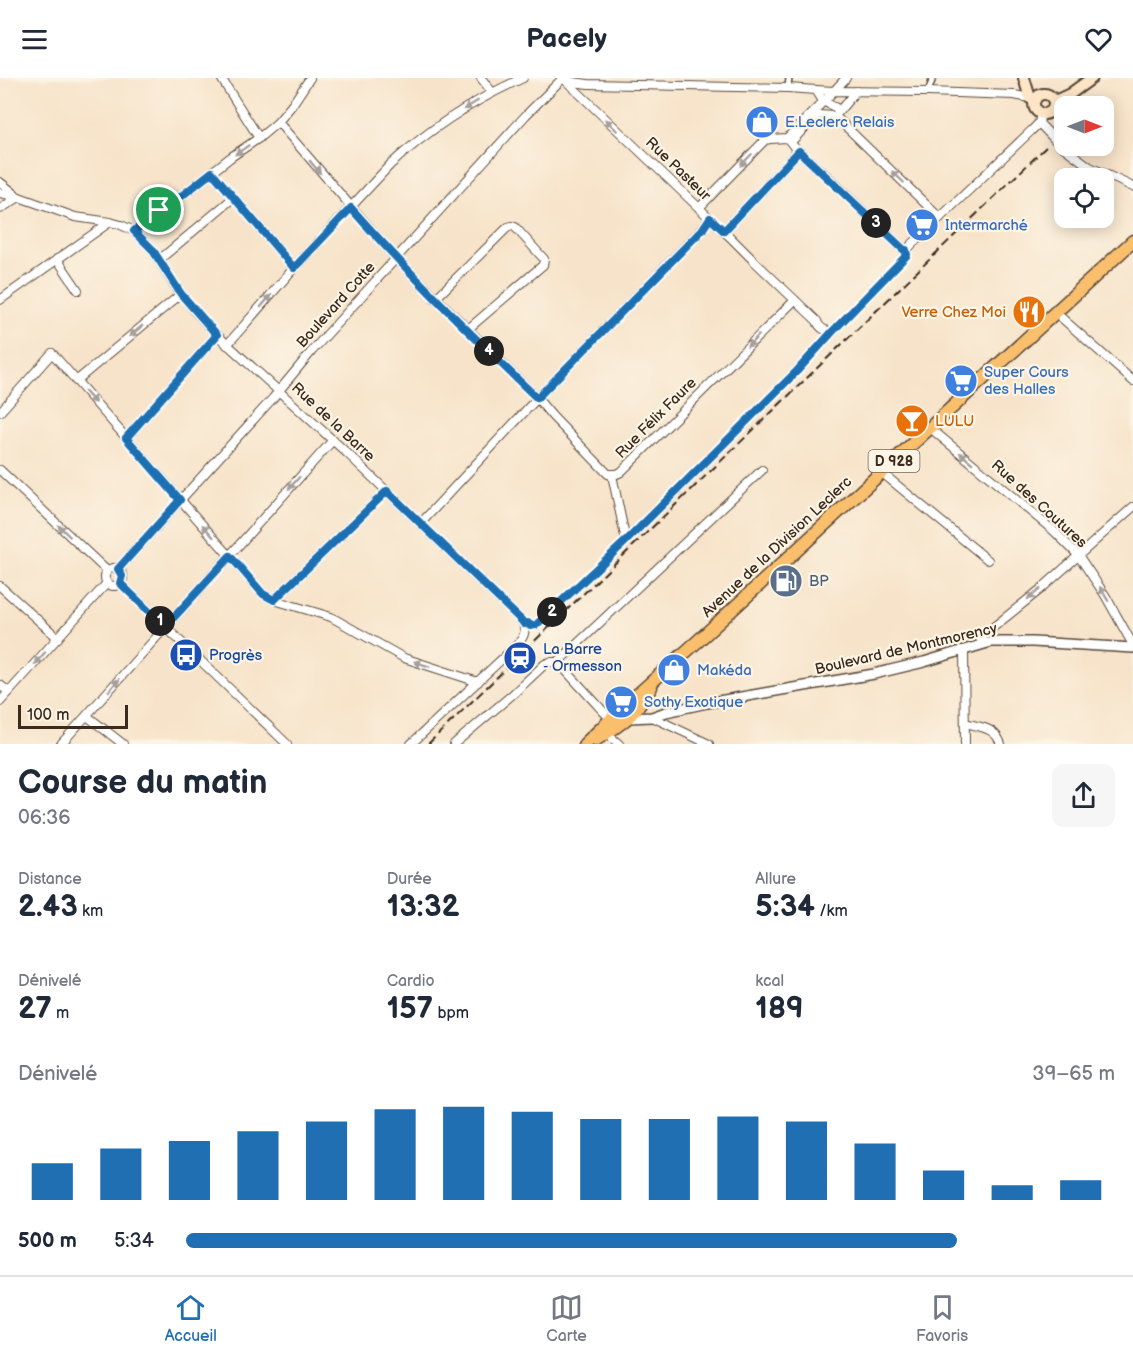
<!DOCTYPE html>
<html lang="fr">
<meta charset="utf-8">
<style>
:root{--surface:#fff;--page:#f6f6f7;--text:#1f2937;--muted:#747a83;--line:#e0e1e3;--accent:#1f6fb2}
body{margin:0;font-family:"Balsamiq Sans",sans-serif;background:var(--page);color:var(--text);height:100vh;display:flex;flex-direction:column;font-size:22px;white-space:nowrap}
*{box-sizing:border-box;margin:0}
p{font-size:20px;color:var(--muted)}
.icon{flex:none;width:33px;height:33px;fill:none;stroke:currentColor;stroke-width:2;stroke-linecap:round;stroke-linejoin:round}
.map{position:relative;height:666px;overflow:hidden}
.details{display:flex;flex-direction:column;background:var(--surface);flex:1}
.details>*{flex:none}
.needle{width:39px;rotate:90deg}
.fabs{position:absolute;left:1054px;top:18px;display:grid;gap:12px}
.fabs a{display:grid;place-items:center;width:60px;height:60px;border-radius:12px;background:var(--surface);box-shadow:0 3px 15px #0003;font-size:30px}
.scale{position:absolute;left:18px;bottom:15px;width:110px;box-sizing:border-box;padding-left:6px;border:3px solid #3b2a1e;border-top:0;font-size:16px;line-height:21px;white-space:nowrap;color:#3b2a1e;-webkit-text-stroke:4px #fcf5e5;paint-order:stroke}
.pin{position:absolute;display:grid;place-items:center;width:51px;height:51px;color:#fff;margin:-26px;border:3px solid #fff;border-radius:50%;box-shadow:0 2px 6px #0007}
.km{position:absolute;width:30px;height:30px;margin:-15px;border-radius:50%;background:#222;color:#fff;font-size:16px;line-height:30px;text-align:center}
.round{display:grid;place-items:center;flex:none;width:63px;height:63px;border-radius:12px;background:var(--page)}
.headline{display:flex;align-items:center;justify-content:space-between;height:102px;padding:0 18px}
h1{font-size:33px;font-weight:600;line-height:45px}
.metrics{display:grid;grid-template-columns:repeat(3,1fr);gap:9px;height:102px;padding:6px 18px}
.metrics div{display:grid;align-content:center}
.metrics b{font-size:30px;font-weight:600}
.metrics small{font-size:16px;font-weight:400}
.metrics p{font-size:16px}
.chart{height:168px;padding:12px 18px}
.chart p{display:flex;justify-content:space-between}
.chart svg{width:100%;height:108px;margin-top:6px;stroke:var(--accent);stroke-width:6}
ul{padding:0 18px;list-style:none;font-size:20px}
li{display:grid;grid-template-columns:96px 72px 1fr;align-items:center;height:45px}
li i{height:15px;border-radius:8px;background:var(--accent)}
header{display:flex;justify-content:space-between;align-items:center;height:78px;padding:0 18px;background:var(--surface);font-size:27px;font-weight:600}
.menu{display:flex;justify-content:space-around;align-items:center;height:84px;border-top:2px solid var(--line);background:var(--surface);font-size:16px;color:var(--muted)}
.menu a{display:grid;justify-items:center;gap:3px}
.menu .on{color:var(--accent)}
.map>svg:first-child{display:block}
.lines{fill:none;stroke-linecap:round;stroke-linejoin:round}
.pedestrian-casing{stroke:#574638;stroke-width:8}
.minor-casing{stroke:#574638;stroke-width:10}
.tertiary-casing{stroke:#574638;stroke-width:12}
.secondary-casing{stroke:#574638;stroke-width:14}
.primary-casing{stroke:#574638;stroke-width:15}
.pedestrian{stroke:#fff;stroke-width:5}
.minor{stroke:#fff;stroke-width:8}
.tertiary{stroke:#fff;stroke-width:9}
.secondary{stroke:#fde5c5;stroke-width:10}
.primary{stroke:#f9bf6d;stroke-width:12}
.rail{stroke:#3b2a1e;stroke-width:2;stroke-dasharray:9 4.5;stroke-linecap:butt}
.oneway{fill:#a79f9a}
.route-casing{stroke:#fff;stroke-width:12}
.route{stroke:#1f6fb2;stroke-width:8}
.labels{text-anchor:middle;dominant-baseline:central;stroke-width:4.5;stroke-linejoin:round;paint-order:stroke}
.shield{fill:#fcf5e5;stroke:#75675a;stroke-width:1.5}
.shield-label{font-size:14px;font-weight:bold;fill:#3b2a1e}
.shop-label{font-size:15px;fill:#366cbe;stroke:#fcf5e5;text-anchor:start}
.street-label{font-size:15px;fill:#3b2a1e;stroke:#fcf5e5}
.food-label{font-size:15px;fill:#c56008;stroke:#fcf5e5;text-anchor:end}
.service-label{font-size:15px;fill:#4e5e75;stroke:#fcf5e5;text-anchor:start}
.transit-label{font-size:15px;fill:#164399;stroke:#fcf5e5;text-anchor:start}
</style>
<header><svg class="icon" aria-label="menu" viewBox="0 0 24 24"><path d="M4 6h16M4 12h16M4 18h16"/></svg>Pacely<svg class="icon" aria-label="heart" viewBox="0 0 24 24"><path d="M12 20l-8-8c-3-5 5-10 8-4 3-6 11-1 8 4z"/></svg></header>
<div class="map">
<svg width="1133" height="666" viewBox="0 0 1133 666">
<rect width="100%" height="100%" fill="#fcf5e5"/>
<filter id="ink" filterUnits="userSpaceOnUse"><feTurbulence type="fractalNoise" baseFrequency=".0167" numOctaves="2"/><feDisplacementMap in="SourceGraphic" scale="12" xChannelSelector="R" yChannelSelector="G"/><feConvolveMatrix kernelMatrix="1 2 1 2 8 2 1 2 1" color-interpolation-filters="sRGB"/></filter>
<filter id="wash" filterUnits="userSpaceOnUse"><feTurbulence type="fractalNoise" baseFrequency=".008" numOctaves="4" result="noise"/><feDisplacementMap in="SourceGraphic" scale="24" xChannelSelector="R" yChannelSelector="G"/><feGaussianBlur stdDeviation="1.35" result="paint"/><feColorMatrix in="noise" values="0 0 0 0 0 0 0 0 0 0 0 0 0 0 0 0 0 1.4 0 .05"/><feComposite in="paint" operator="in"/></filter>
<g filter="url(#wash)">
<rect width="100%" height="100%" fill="#f7e3c9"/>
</g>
<g filter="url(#ink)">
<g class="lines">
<defs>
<g id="pedestrian">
<polyline points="788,10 789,0"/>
<polyline points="928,14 933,0"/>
<path d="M524,547L528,545L529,548L536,547C666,431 786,303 907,177L906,172"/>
</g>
<g id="minor">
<polyline points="221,0 259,60"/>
<polyline points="481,0 492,14"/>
<path d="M563,0L719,149L729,158L753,182L817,243C819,250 826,254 833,253"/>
<polyline points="567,2 573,4 588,6 788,10 816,12 823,23"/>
<polyline points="816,12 834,13 846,0"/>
<polyline points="823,23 840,32"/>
<polyline points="835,38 940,140"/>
<polyline points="278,44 394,178 537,320 552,338 608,396 617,396 621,394 795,222"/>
<polyline points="1039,45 1059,66 1090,89 1133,109"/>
<polyline points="787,60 795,70 829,100 904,172 906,172 1031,53 1039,45 1041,35"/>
<polyline points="791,64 817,37 835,38 856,13"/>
<polyline points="212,94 294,190"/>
<polyline points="0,104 15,116"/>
<path d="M0,115L19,119L75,139L110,144L121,147L134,153L152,171L175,208L194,232L217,257L348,376L522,543C527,553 524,559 517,567L411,666"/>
<polyline points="699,130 765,62 770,61 787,60 834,13 928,14 1014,17 1030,20"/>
<polyline points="0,131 19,119"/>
<polyline points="134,153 156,136 167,126 179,120 231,79 259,60 278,44 292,27 310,0"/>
<polyline points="724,153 799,73"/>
<polyline points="57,181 78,212"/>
<polyline points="159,182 233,120"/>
<polyline points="435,221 508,149 512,148 515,149 544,181 543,187 467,252"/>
<polyline points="0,222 110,144"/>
<polyline points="1055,234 1133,303"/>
<path d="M227,267L294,190L390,87C429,51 474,22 523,0"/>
<polyline points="76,303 181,216"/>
<polyline points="0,334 52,275 263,516 274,522 331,539 404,580 478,604"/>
<polyline points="929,349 1055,454 1078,477 1105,517 1133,567"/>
<polyline points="126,360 217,257"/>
<polyline points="0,392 107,493"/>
<polyline points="881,394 988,482"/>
<polyline points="612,397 626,463"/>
<polyline points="421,445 542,315 702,151 710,140"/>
<circle cx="114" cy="499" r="9"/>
<polyline points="118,491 273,320 312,273 526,37 563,0"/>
<polyline points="120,505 287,666"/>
<polyline points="0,508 58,560"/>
<polyline points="274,522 387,413"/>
<polyline points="981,566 981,561 986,555 1041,511 1133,429"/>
<polyline points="964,572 965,666"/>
<polyline points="558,584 762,392"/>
<polyline points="558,584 614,645"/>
<polyline points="0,607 9,614"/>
<polyline points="0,624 107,505"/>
<polyline points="87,638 123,666"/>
<polyline points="652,639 709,666"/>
<path d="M965,645C980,649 995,649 1001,666"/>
<polyline points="606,651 613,661 619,666"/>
<polyline points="61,666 333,362"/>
<polyline points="454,666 513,616 545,586 550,584 558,584"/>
</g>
<polyline id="tertiary" points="628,640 652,639 666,634 707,625 874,596 924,584 991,564 1033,564 1133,570"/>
<g id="secondary">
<polyline points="1024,0 1030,20 1035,22"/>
<circle cx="1044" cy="26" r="10"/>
<polyline points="1055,23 1070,16 1092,0"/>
</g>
<g id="primary">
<path d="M595,662C622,646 635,637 651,609"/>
<polyline points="585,666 628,625 698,563 1133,163"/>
</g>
</defs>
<use href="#pedestrian" class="pedestrian-casing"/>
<use href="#minor" class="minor-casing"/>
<use href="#tertiary" class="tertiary-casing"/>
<use href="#secondary" class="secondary-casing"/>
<use href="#primary" class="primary-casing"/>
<use href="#pedestrian" class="pedestrian"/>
<use href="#minor" class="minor"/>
<use href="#tertiary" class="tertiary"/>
<use href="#secondary" class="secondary"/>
<use href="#primary" class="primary"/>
<polyline class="rail" points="428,666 1046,69"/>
</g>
<defs><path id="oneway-solid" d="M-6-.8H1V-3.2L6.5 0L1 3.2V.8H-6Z" transform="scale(1.5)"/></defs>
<g class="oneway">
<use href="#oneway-solid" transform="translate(471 27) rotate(148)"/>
<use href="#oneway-solid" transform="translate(611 47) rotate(-136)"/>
<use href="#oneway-solid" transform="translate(242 72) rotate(145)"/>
<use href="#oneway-solid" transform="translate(746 82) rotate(134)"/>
<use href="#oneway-solid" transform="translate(315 89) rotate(50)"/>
<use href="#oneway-solid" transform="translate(898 99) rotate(-136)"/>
<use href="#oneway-solid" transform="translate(266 223) rotate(-49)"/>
<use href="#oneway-solid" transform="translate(136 253) rotate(140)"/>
<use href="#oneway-solid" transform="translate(753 263) rotate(135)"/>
<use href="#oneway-solid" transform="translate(90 319) rotate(49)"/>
<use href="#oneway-solid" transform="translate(966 380) rotate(-140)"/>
<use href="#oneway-solid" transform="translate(294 405) rotate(132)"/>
<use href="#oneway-solid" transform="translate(64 453) rotate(-136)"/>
<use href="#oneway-solid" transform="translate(208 453) rotate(-132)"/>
<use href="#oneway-solid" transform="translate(1034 516) rotate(141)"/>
<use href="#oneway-solid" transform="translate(1104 516) rotate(-121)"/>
<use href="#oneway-solid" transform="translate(40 580) rotate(132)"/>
<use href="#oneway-solid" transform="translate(422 586) rotate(-162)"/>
<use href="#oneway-solid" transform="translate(114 607) rotate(-49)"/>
</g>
</g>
<g class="lines" filter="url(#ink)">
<defs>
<path id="route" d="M799,73L904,172H906L907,177L833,253L797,293L626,463L536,547L530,548L528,545L524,546L522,543L387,413L274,522L263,516L230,478L165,549L120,505L122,498L118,491L180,422L126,360L217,257L181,216L152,171L134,153L156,136L167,126L179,120L212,94L294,190L351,130C410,197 473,259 537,320L702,152L710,140L724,153Z"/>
</defs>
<use href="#route" class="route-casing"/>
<use href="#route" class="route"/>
</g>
<defs>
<symbol id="shop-disc" viewBox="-11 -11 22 22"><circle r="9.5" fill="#3f7fe0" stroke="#fcf5e5"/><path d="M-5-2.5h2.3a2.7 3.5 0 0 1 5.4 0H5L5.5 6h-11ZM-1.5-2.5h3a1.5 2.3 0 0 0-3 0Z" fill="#fff"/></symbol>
<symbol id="supermarket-disc" viewBox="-11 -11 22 22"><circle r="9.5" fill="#3f7fe0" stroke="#fcf5e5"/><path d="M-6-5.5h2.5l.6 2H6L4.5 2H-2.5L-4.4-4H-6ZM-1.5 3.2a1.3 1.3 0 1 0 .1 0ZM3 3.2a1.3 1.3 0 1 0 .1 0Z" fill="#fff"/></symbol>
<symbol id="restaurant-disc" viewBox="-11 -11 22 22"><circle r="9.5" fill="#e8710a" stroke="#fcf5e5"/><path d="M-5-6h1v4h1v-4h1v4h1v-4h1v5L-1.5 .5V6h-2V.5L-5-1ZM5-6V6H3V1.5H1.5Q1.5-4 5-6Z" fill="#fff"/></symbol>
<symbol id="bar-disc" viewBox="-11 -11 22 22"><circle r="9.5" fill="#e8710a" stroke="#fcf5e5"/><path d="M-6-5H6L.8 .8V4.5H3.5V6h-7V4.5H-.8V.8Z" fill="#fff"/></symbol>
<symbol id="fuel-disc" viewBox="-11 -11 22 22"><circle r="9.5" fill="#5c6f8a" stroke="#fcf5e5"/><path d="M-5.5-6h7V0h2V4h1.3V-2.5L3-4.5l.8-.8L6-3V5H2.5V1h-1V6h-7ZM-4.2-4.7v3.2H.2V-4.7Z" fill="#fff"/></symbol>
<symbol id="bus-disc" viewBox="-11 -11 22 22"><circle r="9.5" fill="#1a4fb4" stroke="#fcf5e5"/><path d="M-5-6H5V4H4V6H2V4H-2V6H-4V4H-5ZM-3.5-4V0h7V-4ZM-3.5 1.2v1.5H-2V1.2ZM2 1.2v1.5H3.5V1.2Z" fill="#fff"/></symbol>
<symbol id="station-disc" viewBox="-11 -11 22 22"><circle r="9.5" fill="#1a4fb4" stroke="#fcf5e5"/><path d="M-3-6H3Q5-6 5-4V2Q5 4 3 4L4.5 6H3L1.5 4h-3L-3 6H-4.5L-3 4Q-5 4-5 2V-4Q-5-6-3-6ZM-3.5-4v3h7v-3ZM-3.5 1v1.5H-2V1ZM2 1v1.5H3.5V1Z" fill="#fff"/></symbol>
</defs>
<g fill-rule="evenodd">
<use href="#shop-disc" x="743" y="25" width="38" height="38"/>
<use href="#supermarket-disc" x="903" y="128" width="38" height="38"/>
<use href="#restaurant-disc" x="1010" y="215" width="38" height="38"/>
<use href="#supermarket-disc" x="942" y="284" width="38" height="38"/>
<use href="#bar-disc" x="893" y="324" width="38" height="38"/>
<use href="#fuel-disc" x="767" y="484" width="38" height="38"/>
<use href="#bus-disc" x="167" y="558" width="38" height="38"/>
<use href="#station-disc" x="501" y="561" width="38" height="38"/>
<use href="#shop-disc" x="655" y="573" width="38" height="38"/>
<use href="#supermarket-disc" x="602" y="605" width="38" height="38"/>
</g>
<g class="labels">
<rect class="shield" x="868.5" y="372" width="51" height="22" rx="4.5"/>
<g class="shield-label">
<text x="894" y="383">D 928</text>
</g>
<g class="shop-label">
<text x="785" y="44">E.Leclerc Relais</text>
<text x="945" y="147">Intermarché</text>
<text x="984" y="294">Super Cours<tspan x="984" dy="17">des Halles</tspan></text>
<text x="697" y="592">Makéda</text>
<text x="644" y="624">Sothy Exotique</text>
</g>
<g class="street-label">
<text transform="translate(678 91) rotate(44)">Rue Pasteur</text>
<text transform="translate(336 227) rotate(-48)">Boulevard Cotte</text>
<text transform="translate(656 340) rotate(-45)">Rue Félix Faure</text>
<text transform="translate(333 344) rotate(43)">Rue de la Barre</text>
<text transform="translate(1039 426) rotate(42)">Rue des Coutures</text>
<text transform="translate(777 469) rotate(-43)">Avenue de la Division Leclerc</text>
<text transform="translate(906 571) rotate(-13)">Boulevard de Montmorency</text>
</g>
<g class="food-label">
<text x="1006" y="234">Verre Chez Moi</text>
<text x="935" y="343" text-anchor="start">LULU</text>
</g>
<g class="service-label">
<text x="809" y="503">BP</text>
</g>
<g class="transit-label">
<text x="543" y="571">La Barre<tspan x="543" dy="17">- Ormesson</tspan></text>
<text x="209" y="577">Progrès</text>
</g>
</g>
</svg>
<div class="fabs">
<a><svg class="needle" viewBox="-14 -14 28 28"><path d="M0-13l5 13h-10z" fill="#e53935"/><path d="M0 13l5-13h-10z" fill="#747a83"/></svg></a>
<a><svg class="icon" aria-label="locate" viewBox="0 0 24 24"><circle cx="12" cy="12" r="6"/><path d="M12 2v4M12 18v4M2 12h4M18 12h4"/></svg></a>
</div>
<div class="scale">100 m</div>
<div class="pin" style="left:159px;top:132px;background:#1e9e55"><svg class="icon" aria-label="arrive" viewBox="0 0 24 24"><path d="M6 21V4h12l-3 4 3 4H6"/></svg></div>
<b class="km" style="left:160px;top:543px">1</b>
<b class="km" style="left:552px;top:534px">2</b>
<b class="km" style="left:876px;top:145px">3</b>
<b class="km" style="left:489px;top:273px">4</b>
</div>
<section class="details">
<div class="headline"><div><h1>Course du matin</h1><p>06:36</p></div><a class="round"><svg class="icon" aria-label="share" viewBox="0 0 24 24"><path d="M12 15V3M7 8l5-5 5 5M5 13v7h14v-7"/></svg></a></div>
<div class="metrics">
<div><p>Distance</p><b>2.43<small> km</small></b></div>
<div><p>Durée</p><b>13:32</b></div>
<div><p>Allure</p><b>5:34<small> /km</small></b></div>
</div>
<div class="metrics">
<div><p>Dénivelé</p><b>27<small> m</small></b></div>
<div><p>Cardio</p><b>157<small> bpm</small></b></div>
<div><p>kcal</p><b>189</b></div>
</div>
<div class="chart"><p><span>Dénivelé</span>39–65 m</p>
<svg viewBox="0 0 160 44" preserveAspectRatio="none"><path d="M5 44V29M15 44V23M25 44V20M35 44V16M45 44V12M55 44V7M65 44V6M75 44V8M85 44V11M95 44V11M105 44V10M115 44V12M125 44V21M135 44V32M145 44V38M155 44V36"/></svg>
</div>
<ul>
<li><b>500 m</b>5:34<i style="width:83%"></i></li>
</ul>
</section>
<nav class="menu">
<a class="on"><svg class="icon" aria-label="home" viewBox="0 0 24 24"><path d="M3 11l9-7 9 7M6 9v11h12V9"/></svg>Accueil</a>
<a><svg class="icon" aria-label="map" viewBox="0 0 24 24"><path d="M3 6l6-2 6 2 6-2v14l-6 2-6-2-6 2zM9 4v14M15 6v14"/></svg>Carte</a>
<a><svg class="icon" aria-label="saved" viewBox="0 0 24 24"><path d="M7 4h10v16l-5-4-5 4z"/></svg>Favoris</a>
</nav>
